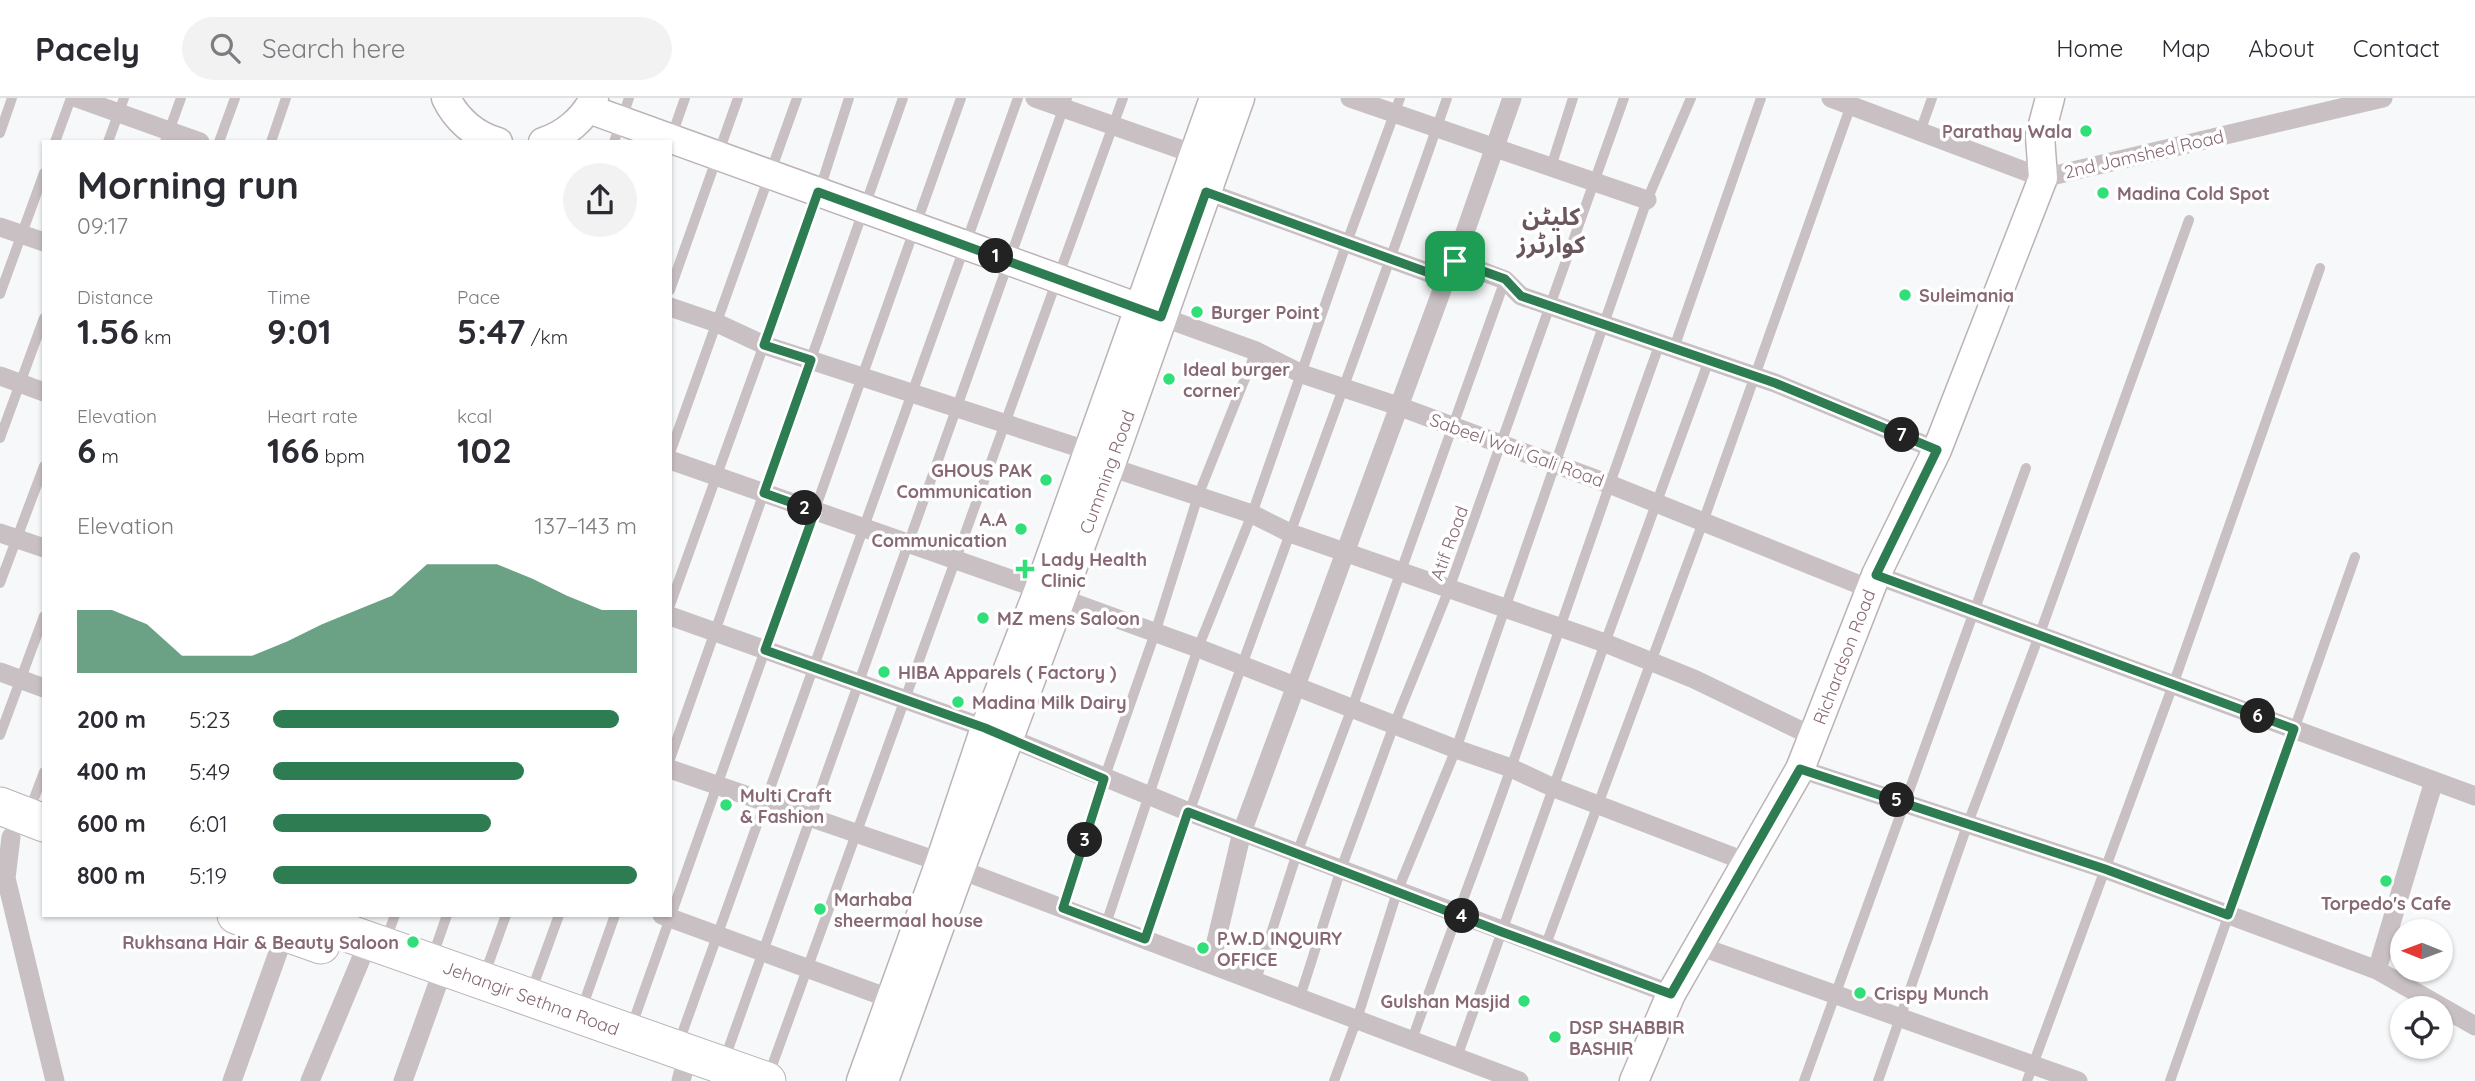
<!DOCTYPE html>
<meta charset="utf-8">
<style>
:root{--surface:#fff;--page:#f2f2f3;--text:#2b2b33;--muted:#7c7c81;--line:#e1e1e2;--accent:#2d7c52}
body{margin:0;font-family:Quicksand,"Noto Sans Arabic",sans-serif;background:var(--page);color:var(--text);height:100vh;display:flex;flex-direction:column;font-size:26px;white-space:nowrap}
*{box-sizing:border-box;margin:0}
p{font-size:23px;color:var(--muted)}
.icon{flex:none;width:38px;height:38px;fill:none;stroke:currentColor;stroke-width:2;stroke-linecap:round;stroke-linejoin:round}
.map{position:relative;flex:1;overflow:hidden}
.side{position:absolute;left:42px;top:42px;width:630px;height:777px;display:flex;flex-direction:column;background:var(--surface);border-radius:0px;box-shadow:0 2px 5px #0004}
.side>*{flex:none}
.needle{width:46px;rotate:271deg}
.fabs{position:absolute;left:2390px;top:821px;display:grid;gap:14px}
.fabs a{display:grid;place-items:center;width:63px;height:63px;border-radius:50%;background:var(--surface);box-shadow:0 2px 5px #0004;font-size:35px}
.pin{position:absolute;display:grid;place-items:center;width:60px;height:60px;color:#fff;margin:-30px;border-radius:14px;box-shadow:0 4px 10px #0006}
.km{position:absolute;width:35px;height:35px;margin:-18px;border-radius:50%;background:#222;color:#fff;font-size:19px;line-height:35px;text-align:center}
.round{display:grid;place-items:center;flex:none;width:74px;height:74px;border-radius:37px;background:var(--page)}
.summary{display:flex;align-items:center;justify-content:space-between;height:119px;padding:0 35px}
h1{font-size:38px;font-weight:700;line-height:52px}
.figures{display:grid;grid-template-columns:repeat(3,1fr);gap:10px;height:119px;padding:7px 35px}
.figures div{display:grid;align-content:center}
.figures b{font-size:35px;font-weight:700}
.figures small{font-size:19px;font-weight:400}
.figures p{font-size:19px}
.chart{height:196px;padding:14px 35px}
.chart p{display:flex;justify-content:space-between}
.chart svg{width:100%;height:126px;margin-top:7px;fill:var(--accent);opacity:.7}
ul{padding:0 35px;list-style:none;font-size:23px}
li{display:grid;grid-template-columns:112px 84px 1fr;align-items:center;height:52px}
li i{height:18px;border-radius:9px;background:var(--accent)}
header{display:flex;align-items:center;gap:42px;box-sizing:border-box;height:98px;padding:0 35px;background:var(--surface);border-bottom:2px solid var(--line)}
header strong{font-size:33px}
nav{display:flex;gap:38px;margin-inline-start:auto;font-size:24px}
.search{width:490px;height:63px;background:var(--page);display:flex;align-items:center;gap:18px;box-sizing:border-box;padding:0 24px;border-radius:38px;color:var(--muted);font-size:26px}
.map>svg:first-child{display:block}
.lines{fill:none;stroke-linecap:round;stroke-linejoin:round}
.secondary-casing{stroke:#bdb2b7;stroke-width:31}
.highway-casing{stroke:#bcb3b7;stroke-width:39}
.lane{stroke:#c9c0c3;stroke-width:10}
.street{stroke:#c9c0c3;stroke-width:19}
.secondary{stroke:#fff;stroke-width:28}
.highway{stroke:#fff;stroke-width:37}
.route-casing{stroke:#fff;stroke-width:14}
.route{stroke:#2d7c52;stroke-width:9}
.poi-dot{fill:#30df77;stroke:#fff;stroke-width:2.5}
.labels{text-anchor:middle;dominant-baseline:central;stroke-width:7;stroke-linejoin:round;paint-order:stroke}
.poi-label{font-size:18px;font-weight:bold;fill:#876874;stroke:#fff;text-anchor:start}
.street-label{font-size:18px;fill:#876874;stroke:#fff}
.district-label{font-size:24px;font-weight:bold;fill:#6c565e;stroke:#fff}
</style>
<header>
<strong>Pacely</strong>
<div class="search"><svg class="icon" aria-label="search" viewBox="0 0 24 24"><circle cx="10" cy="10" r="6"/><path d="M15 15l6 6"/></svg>Search here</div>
<nav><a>Home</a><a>Map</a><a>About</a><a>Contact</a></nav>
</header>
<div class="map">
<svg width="2475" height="983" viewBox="0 0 2475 983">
<rect width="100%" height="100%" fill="#f6f8f9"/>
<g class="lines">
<defs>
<g id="secondary">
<path d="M446,0C456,21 475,38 498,44"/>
<polyline points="589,11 1156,216"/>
<path d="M543,44C565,37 584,21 594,0"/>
<polyline points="861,983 940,764 985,630 1039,491 1214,0"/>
<polyline points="884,983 960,772 1110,369 1240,0"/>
<polyline points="1634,983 1671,896 1800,671 1876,477 1937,352 2043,80 2040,38 2050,0"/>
</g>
<g id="highway">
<polyline points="0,708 44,725"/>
<polyline points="236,817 321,847"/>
<polyline points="296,817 767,983"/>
</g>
</defs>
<use href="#secondary" class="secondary-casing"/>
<use href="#highway" class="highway-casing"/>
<g class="lane">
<polyline points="1920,34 1932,0"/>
<polyline points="0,35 12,0"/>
<polyline points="671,40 685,0"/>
<polyline points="55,44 71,0"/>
<polyline points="108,44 124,0"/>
<polyline points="165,44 181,0"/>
<polyline points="219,44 235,0"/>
<polyline points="271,44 286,0"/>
<polyline points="614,44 629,0"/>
<polyline points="1551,69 1573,0"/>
<polyline points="670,192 738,0"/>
<polyline points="0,196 44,75"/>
<polyline points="1674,250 1761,0"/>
<polyline points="0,340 44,220"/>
<polyline points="670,355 797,0"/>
<polyline points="0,485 44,368"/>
<polyline points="670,507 819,94 849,0"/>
<polyline points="0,637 44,518"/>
<polyline points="670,661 903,0"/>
<polyline points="30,711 44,674"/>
<polyline points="1063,810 1104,681 1155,535 1198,398 1256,253"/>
<polyline points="1106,826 1198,550 1252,416 1347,144 1400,0"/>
<polyline points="386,841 395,817"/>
<path d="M1145,841C1241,559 1350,281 1447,0"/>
<polyline points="1545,849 1703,424 1851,7"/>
<polyline points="433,857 447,817"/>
<polyline points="485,875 506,817"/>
<polyline points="1256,882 1297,755 1352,610 1505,182"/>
<polyline points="531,894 559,817"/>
<polyline points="1300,899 1341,771 1394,627 1449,491 1624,0"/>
<polyline points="582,910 615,817"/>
<polyline points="632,927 961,0"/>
<path d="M1412,942C1444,850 1480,759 1512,667C1562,526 1609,385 1660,245"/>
<polyline points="679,944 1018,0"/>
<polyline points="1457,959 1605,545 1709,262"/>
<polyline points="725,960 1067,0"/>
<polyline points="769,976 1123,0"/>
<polyline points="1334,983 1357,921 1397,794 1456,651 1647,102 1691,0"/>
<polyline points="1804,983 2026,370"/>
<polyline points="1878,983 1968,725 2039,538 2189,122"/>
<polyline points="2027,983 2173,587 2320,170"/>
<polyline points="2170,983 2355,459"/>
</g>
<g class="street">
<polyline points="77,0 200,44"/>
<polyline points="1035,0 1194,56"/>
<polyline points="1350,0 1647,102"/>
<polyline points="1831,0 2043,80 2383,0"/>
<polyline points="1206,94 1446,181 1455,163 1505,182 1521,198 1775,285 1937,352"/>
<polyline points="0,129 44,144"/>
<polyline points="1455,163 1512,0"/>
<polyline points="670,209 717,225 764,247 1089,353"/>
<polyline points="1162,219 1256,253 1302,276 1398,308 1609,386 1870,491"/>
<polyline points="0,278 44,294"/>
<polyline points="670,362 1039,491"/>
<polyline points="1110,369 1252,416 1290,435 1605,545 1694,581 1814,639"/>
<polyline points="0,435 44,450"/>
<polyline points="1876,477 2475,698"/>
<polyline points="1060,500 1198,550 1456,651 1511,670 1554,690 1747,764"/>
<polyline points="670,518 985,630 1189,714 1671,896"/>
<polyline points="0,574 44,590"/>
<polyline points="670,671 940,764 1519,983"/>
<polyline points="1800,671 2105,771 2377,872 2475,928"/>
<polyline points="11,739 6,780 55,983"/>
<polyline points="662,817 891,901"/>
<polyline points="1699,848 2078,983"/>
<polyline points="1211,865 1242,734 1446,181"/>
<polyline points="2377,872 2434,683"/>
<polyline points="232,983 285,835"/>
<polyline points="310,983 361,861"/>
<polyline points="403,983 437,888"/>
<polyline points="681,983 683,975"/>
</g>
<use href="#secondary" class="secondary"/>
<use href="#highway" class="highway"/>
</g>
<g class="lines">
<defs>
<polygon id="route" points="818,94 1161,219 1206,94 1446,181 1455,163 1505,181 1521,198 1775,285 1937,352 1876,477 2294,631 2228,817 2105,771 1800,671 1671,896 1502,834 1188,714 1145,841 1063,810 1104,681 985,630 765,552 815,413 764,395 811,262 764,247"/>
</defs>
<use href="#route" class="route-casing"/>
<use href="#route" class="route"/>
</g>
<g class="poi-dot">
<circle cx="2086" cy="33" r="7"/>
<circle cx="2103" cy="95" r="7"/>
<circle cx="1905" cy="197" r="7"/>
<circle cx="1197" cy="214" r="7"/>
<circle cx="1169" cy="281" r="7"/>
<circle cx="1046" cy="382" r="7"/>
<circle cx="1021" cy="431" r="7"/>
<path d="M1021.5 460.5h7v7h7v7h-7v7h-7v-7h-7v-7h7z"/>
<circle cx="983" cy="520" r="7"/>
<circle cx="884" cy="574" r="7"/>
<circle cx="958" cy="604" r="7"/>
<circle cx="726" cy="707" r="7"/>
<circle cx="2386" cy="783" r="7"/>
<circle cx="820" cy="811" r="7"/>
<circle cx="413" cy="844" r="7"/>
<circle cx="1203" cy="850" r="7"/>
<circle cx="1860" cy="895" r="7"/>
<circle cx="1524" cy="903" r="7"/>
<circle cx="1555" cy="939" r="7"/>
</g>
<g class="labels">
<g class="poi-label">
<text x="2072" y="33" text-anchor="end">Parathay Wala</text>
<text x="2117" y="95">Madina Cold Spot</text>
<text x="1919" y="197">Suleimania</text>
<text x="1211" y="214">Burger Point</text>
<text x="1183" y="271">Ideal burger<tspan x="1183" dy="21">corner</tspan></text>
<text x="1032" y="372" text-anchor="end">GHOUS PAK<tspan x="1032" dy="21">Communication</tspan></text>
<text x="1007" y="421" text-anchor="end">A.A<tspan x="1007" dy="21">Communication</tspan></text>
<text x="1041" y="461">Lady Health<tspan x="1041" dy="21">Clinic</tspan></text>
<text x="997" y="520">MZ mens Saloon</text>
<text x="898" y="574">HIBA Apparels ( Factory )</text>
<text x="972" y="604">Madina Milk Dairy</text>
<text x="740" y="697">Multi Craft<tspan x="740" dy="21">&amp; Fashion</tspan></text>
<text x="834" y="801">Marhaba<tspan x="834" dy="21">sheermaal house</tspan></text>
<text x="2386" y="805" text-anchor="middle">Torpedo's Cafe</text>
<text x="1217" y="840">P.W.D INQUIRY<tspan x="1217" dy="21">OFFICE</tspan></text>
<text x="399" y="844" text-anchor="end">Rukhsana Hair &amp; Beauty Saloon</text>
<text x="1874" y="895">Crispy Munch</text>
<text x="1510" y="903" text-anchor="end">Gulshan Masjid</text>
<text x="1569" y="929">DSP SHABBIR<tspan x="1569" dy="21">BASHIR</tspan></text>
</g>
<g class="street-label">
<text transform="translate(2144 56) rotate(-13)">2nd Jamshed Road</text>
<text transform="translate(1517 352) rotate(20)">Sabeel Wali Gali Road</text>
<text transform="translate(1107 374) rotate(-70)">Cumming Road</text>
<text transform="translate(1449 445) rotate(-70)">Atif Road</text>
<text transform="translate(1844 559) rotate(-69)">Richardson Road</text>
<text transform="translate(531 900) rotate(20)">Jehangir Sethna Road</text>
</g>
<g class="district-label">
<text x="1551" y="118">کلیٹن<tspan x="1551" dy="28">کوارٹرز</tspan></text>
</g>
</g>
</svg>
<div class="fabs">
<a><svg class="needle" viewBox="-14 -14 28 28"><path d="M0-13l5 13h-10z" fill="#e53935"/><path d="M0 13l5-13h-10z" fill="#7c7c81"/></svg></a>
<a><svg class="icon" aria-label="locate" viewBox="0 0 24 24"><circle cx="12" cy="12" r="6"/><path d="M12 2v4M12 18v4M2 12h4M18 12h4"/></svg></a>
</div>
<div class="pin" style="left:1455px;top:163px;background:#1e9e55"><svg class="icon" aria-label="arrive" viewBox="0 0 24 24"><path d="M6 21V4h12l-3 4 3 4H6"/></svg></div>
<b class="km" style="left:996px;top:158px">1</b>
<b class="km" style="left:805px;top:410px">2</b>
<b class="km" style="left:1085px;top:742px">3</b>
<b class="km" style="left:1462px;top:818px">4</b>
<b class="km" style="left:1897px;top:702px">5</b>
<b class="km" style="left:2258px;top:618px">6</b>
<b class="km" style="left:1902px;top:337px">7</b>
<section class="side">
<div class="summary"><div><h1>Morning run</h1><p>09:17</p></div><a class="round"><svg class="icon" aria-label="share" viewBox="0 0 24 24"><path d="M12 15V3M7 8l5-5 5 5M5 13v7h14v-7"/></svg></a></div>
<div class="figures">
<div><p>Distance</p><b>1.56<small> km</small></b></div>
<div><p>Time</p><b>9:01</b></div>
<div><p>Pace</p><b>5:47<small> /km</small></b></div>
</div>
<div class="figures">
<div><p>Elevation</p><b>6<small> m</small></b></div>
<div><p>Heart rate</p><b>166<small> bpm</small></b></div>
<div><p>kcal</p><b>102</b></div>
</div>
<div class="chart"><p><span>Elevation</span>137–143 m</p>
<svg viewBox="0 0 160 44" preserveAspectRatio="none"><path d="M0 44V22L10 22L20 27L30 38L40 38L50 38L60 33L70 27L80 22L90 17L100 6L110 6L120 6L130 11L140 17L150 22L160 22V44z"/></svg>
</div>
<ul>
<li><b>200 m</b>5:23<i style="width:95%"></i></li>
<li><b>400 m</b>5:49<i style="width:69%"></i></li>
<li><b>600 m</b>6:01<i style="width:60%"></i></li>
<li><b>800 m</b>5:19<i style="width:100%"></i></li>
</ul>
</section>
</div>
